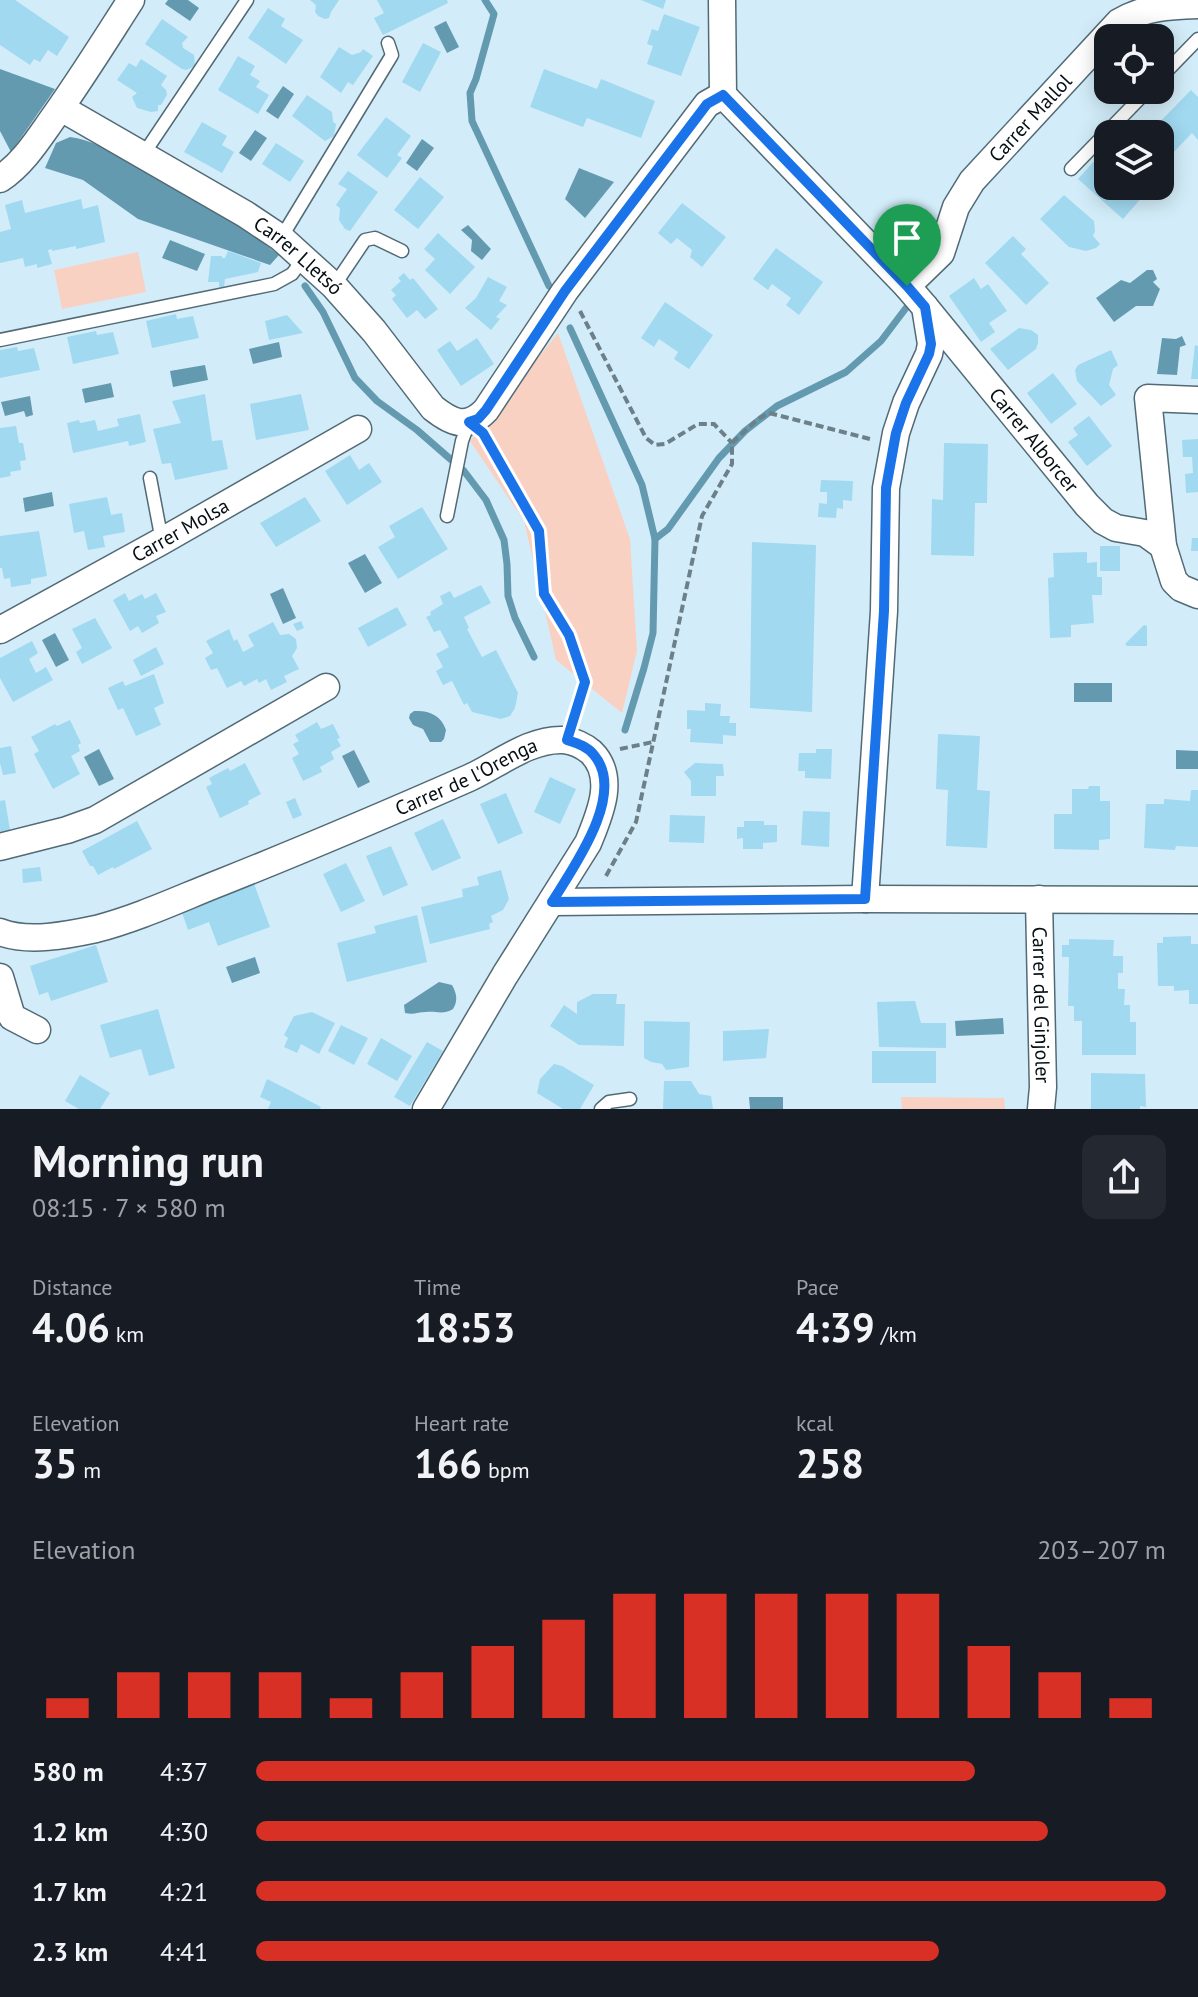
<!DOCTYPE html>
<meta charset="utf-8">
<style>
:root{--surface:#171b24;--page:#242831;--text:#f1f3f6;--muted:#9ea1a6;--accent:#d93025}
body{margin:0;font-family:"PT Sans",sans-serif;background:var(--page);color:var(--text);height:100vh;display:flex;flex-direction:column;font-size:30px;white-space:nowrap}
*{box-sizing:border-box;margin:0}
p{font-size:26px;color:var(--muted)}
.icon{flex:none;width:44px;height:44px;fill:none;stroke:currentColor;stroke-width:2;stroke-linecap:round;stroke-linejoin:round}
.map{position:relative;height:1109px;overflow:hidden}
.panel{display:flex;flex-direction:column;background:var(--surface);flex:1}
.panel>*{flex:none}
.buttons{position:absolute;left:1094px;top:24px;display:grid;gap:16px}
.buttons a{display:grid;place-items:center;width:80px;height:80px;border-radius:16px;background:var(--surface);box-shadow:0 4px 20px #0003;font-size:40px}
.pin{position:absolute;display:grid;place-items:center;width:68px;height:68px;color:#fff;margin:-82px -34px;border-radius:50% 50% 50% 0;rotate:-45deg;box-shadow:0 0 8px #0007}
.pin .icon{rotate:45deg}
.round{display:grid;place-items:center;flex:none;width:84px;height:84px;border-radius:16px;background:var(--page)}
.head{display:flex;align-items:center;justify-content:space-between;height:136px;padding:0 32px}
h1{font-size:44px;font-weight:700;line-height:60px}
.figures{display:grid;grid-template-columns:repeat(3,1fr);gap:12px;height:136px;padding:8px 32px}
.figures div{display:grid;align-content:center}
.figures b{font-size:40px;font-weight:700}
.figures small{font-size:22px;font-weight:400}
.figures p{font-size:22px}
.chart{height:224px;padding:16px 32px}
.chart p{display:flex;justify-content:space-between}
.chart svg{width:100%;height:144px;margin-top:8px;stroke:var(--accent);stroke-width:6}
ul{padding:0 32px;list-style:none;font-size:26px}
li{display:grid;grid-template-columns:128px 96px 1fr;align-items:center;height:60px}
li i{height:20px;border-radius:10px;background:var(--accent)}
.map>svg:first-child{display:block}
.green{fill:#f9d1c3}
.water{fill:#649ab0}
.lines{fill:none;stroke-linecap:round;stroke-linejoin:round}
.stream{stroke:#649ab0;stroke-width:7}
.building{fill:#a1d9f0}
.service-casing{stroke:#526a75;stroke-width:15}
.minor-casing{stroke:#526a75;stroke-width:29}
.path{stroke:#6d7f87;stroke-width:4;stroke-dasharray:8 4;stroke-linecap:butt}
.service{stroke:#fff;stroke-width:12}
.minor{stroke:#fff;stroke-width:26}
.route-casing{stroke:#fff;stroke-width:16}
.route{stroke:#1a73e8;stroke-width:10}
.labels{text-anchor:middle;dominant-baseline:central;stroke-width:6;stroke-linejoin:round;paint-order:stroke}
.street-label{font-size:20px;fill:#050e12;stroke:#d2edf9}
</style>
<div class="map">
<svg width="1198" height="1109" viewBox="0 0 1198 1109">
<rect width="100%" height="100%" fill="#d2edf9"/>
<g class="green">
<polygon points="138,252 146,292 62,309 54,270"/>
<polygon points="558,333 630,539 637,651 622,713 556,660 524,521 470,441"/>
<polygon points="901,1097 1004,1098 1005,1109 902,1109"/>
</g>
<g class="water">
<polygon points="168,0 188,0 199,8 190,21 165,4"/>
<polygon points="446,21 459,47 447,53 434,27"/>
<polygon points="0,69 55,89 11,152 0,131"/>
<polygon points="283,86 294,94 278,119 266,111"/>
<polygon points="255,130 267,138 251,161 239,153"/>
<path d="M70,137C90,139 109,151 127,160C181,187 232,218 279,255L270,265L138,219L83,180L45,168L56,143Z"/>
<polygon points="422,139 434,148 417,171 406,163"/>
<polygon points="579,168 614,182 585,218 565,199"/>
<polygon points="468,225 491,249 482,260 471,251 472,240 461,230"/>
<polygon points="170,240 205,254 197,271 162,258"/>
<polygon points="1147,270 1153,270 1157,279 1153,282 1160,289 1153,306 1136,306 1114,322 1096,298 1121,280 1130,283"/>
<polygon points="1182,336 1186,345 1180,347 1177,375 1157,374 1162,338 1176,339"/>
<polygon points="279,342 282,357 253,364 249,349"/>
<polygon points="205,365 208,380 173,387 170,371"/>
<polygon points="111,383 114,397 85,403 82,389"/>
<polygon points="30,396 33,415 26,417 24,411 5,416 1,402"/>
<polygon points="52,492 54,506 25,512 23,498"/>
<polygon points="365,554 382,583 365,593 348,563"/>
<polygon points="283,588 296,618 283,624 270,594"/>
<polygon points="55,633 69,660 56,667 42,640"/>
<rect x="1074" y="683" width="38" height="19"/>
<path d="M414,711C429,710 441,715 446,730L444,739L441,742H430L423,729L413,725L409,718L410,714Z"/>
<polygon points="99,749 114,779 99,786 84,757"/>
<polygon points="354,750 370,782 358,788 342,756"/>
<polygon points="1176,750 1198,751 1198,769 1176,769"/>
<polygon points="255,957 260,973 232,983 226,967"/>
<path d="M439,982L452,985C457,994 458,1001 453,1009C443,1015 437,1011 426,1012C418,1012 414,1015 405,1013L404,1005Z"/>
<polygon points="1003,1018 1004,1034 956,1036 955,1021"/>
<polygon points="749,1097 783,1097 783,1109 750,1109"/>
</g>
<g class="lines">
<g class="stream">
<polyline points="485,0 494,14 476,79 470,93 472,121 549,286"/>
<polyline points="305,286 323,312 355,378 377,401 417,430 464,471 486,500 504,540 507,564 508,596 515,618 534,657"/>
<polyline points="570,328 642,485 655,539"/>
<polyline points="625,730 644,668 653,633 655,539 668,529 719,458 745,431 777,406 846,372 881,341 906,308"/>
</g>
</g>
<g class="building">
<polygon points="0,0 15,0 69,37 57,56 48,50 40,62 34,59 30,65 0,45"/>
<polygon points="310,0 339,0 331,12 329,18 325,19 318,16 315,12 316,5"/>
<polygon points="377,0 447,0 448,3 383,35 374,18 384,13"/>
<polygon points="641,0 666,0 663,9"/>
<polygon points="268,8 285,19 281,26 303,40 286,64 248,38"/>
<polygon points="664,14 700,27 681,76 647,64 653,46 647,44 652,29 658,31"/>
<polygon points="162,19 188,37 182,43 183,48 194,55 195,65 191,68 186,70 182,69 145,44"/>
<polygon points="423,43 441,52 420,92 402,82"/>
<polygon points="339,47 352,55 361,52 363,49 373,56 353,85 348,82 341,93 320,77"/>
<polygon points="238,56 255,66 250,75 260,81 256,87 269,95 258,114 218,90"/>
<polygon points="141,59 167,76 161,85 166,90 167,95 161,105 158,105 158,111 151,112 137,108 132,97 137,93 117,80 129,63 136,67"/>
<polygon points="544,69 597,89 601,79 655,101 641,138 587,118 583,127 530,107"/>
<polygon points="1191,90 1198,97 1198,140 1192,133 1168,158 1160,150 1160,134 1148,134"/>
<polygon points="307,95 332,112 333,122 336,124 334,136 325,141 292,116"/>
<polygon points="386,117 411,136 397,155 402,158 387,178 357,155"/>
<polygon points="202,122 227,136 222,145 234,152 222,173 184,152"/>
<polygon points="276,143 304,161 290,182 262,164"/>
<polygon points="1099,156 1108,164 1108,186 1132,186 1143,196 1123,219 1078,179"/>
<polygon points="348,171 378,192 350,231 345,229 339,220 340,208 336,205 347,189 338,184"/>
<polygon points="420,177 444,197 418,229 394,210"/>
<polygon points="1064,195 1094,221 1095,231 1093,236 1100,244 1096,248 1086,251 1069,247 1040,219"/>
<polygon points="81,199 83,209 98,205 105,242 76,249 76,246 52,251 52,249 48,250 52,264 37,268 37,264 25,267 23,258 0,263 0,232 11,229 5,205 22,200 25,213"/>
<polygon points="682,203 726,237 702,267 690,257 692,250 677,238 671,244 658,233"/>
<polygon points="438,233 475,267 450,294 425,270 435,259 424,249"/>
<polygon points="1013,236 1026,249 1021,254 1049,283 1026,305 985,263"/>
<polygon points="776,248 823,282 799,315 786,305 791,298 772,284 768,290 753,279"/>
<polygon points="228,251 261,263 258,272 225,279 224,287 219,287 219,282 208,282 211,256 222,256 222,258 225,258"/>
<polygon points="404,273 410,280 413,278 438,309 425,319 417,310 407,318 392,299 396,295 391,290 401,281 398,278"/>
<polygon points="488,277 507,287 499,301 507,305 496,317 500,319 491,330 465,308 476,298"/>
<polygon points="974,278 981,289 988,284 1007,311 989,323 995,332 981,342 949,296"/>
<polygon points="665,302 713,335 689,369 674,359 678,352 659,339 654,347 641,338"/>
<polygon points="176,314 177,319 193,316 199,338 152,348 146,321"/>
<polygon points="287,315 303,333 269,340 265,321"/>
<polygon points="1019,328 1031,330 1038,335 1038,343 1036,349 1008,370 990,349"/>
<polygon points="96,331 97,335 113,332 119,354 73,364 67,337"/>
<polygon points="477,338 494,364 461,386 437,350 450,341 457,351"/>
<polygon points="1195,345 1198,346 1198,379 1191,379"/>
<polygon points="17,347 18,351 34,348 40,370 0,378 0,350"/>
<polygon points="1111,350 1118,365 1113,369 1109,385 1116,395 1101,406 1077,381 1075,370 1078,365"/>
<polygon points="1053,373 1077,404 1051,424 1027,393"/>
<polygon points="205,394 212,441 222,440 228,469 175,480 171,463 162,464 153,429 181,423 172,401"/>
<polygon points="301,394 309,430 256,440 250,404"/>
<polygon points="140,414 146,442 129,446 128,441 73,453 67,423 79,420 80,423 95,420 98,431 119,426 117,419"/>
<polygon points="1089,416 1112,446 1087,466 1068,442 1078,435 1073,428"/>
<polygon points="16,426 19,443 23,443 26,460 20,461 21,470 10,472 11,476 0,478 0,428"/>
<polygon points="1198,439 1198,492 1186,493 1185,474 1193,473 1192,457 1183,457 1182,440"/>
<polygon points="944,443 988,444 987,503 975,503 974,556 931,555 932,499 943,500"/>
<polygon points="350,455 359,470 369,463 382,482 347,505 325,471"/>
<polygon points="821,480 853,481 852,501 843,500 843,509 837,508 836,518 818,517 819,503 827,504 827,492 820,492"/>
<polygon points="107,497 111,515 122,513 125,532 103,536 105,547 88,550 84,531 74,533 69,504"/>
<polygon points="305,497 321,521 276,547 260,523"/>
<polygon points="422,507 448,549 398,579 378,547 395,537 389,526"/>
<polygon points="39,531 47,576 31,579 31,584 11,587 10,578 4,579 2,568 0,568 0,536"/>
<polygon points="1192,538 1198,538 1198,551 1191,551"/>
<polygon points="752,542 816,545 812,712 750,708"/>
<rect x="1100" y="546" width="20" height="25"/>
<polygon points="1087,552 1087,563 1097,562 1097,577 1102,577 1102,595 1092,595 1094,623 1071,625 1071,637 1050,638 1048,578 1054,577 1053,553"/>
<polygon points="481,585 491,603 464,617 469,628 467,629 482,657 496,650 518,693 515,708 510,716 501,719 472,712 467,703 464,705 452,681 443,685 436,671 443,667 436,654 449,647 440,630 434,632 426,617 431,615 430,612 443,604 440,596 450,591 454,598"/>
<polygon points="125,593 129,601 142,594 145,599 156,593 166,612 156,616 159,623 142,633 138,626 130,631 113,600"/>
<polygon points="397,607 407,625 368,647 358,628"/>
<polygon points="95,618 112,648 82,664 76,652 82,648 72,629"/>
<polygon points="301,621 304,628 297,631 293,624"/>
<polygon points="273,622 280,635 289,634 296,639 297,648 292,656 299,669 284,676 287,682 271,690 266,679 259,683 257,679 244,686 241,681 227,688 217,668 211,670 205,658 213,653 206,641 229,629 234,641 237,639 243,652 254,646 248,635"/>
<polygon points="1144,625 1147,626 1147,646 1127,646 1125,644"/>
<polygon points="32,641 38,653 29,659 36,673 46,667 53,680 13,702 0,678 0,658"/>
<polygon points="156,647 164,664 141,676 133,660"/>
<polygon points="154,674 164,703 154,708 161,725 136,736 123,708 118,710 108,688 123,681 125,686"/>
<polygon points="705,703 721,704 720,716 730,716 729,723 736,723 736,736 723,735 723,744 690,742 691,729 687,729 687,710 705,711"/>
<polygon points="70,720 81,743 78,745 80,751 71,756 80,774 53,789 34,754 39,751 31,737 55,724 57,726"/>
<polygon points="317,722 321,729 333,724 340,738 337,739 341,746 331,752 334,759 320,767 322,772 303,781 292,758 299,754 293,744 299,741 295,735"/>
<polygon points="938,734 980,736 977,790 990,791 987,848 946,846 948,790 936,789"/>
<polygon points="11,746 16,773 3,775 0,763 0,748"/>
<polygon points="816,749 832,749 831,779 805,778 805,771 798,771 799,753 816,753"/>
<polygon points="245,763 261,794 248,801 249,804 220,818 206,787 212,784 209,778 228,768 230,771"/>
<polygon points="695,763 723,764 724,776 716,776 716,796 691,796 691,781 684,772"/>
<polygon points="550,777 576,789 560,824 534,812"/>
<polygon points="1089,786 1100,786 1100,801 1110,801 1110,839 1099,840 1099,850 1054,849 1054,814 1072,814 1072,789 1088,789"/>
<polygon points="1191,790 1198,790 1198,847 1176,846 1175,850 1144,848 1146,804 1164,804 1164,799 1190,801"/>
<polygon points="506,793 523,833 498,844 480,804"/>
<polygon points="295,798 302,815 293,819 286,802"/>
<polygon points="5,800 10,830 0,833 0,801"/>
<polygon points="803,811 830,812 829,847 801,845"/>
<polygon points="670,815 705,816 704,843 669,842"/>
<polygon points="443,819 461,858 432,871 414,833"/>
<polygon points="137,821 152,849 114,869 113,867 98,875 93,866 90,866 82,851"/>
<polygon points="744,821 764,821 764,825 777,825 777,842 763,843 763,849 743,849 743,838 737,839 737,827 744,827"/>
<polygon points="391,846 408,885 383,896 366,856"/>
<polygon points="346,863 365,901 341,912 323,874"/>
<polygon points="40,867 42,881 23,883 22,869"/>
<polygon points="501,870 509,899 503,910 491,916 493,922 489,924 490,929 430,944 421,907 463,897 462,889 479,885 477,877"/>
<polygon points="253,881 270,927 218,946 209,922 188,930 180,907"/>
<polygon points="417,915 427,962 347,982 337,943 376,933 374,926"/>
<polygon points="1191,936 1191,944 1198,944 1198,1004 1189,1004 1189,990 1174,991 1174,986 1158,986 1157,943 1163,943 1163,937"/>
<polygon points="1069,939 1114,940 1113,956 1123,956 1123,973 1118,973 1118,989 1125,989 1124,1005 1130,1005 1130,1022 1136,1022 1136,1055 1082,1055 1082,1021 1074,1021 1074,1006 1068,1006 1069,957 1062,957 1062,945 1069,945"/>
<polygon points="96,945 108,982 51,1001 48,992 39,995 30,966"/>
<polygon points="593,994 617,994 616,1004 625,1004 624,1046 579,1045 550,1026 564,1005 577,1014 577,1002"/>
<polygon points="915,1001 921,1023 946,1023 946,1048 879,1047 877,1002"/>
<polygon points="158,1009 175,1068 149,1076 141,1049 110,1058 100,1025"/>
<polygon points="312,1012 335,1023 319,1054 301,1044 297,1053 284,1047 288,1038 284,1035 294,1016"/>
<polygon points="644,1021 690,1022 689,1067 666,1070 662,1064 651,1062 644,1058"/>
<polygon points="341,1025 368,1038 354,1065 328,1051"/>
<polygon points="769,1029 766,1058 723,1061 723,1031"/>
<polygon points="381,1038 412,1056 397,1081 367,1064"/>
<polygon points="427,1042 443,1051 410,1106 394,1097"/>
<rect x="872" y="1051" width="64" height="32"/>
<polygon points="554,1064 562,1066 594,1085 580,1109 563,1109 537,1093 540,1079"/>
<polygon points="1091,1073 1145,1074 1146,1107 1140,1106 1140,1109 1091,1109"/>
<polygon points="80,1075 110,1093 100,1109 79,1109 65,1101"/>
<polygon points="267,1079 287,1089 321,1107 320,1109 268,1109 271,1102 260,1097"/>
<polygon points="664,1081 691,1081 699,1094 711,1096 713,1109 663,1109"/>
</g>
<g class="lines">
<defs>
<g id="service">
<polyline points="1160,78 1198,39"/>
<polyline points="143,155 247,0"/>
<polyline points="1071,169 1148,90"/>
<polyline points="281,238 392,55 388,43"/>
<polyline points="334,286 365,240 375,238 402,251"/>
<polyline points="0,340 274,284 292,274 304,258"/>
<polyline points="150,478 162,541"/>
<polyline points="447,516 462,441 469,422"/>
<polyline points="601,1109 609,1102 630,1099"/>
</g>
<g id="minor">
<polyline points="722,0 723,95"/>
<path id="s1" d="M61,108L245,214L281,238L334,286L374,331L433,408C452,423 467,430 486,410L565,291L707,104L723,95L907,286L925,307L931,344L929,354L906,403L896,433L886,488L884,611L865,899"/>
<path d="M0,179C21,165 35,144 49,124C78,84 104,42 131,0"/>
<path id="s2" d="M907,286L941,253L956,207L972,181L1119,22C1145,7 1169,6 1198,5"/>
<path id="s3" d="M925,307L1087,505L1103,521L1116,528L1145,533L1163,546"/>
<polyline points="1198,400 1148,398 1163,546 1174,581 1181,588 1198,595"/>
<path id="s4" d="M0,630L162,541L358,429"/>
<polyline points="0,847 67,830 95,820 326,687"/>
<path id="s5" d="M1039,899L1043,1087L1041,1109"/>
<polyline points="552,902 865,899 1198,900"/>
<path id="s6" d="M0,932C28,943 68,935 96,929C139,918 181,898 222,882C305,849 387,814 469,778C498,765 530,738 564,740C573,741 584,746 591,752C617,777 599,816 588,843L505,975L426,1109"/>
<polyline points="0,977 12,1017 37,1030"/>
</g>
</defs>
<use href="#service" class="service-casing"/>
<use href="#minor" class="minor-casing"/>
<g class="path">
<polyline points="580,311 646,438 655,445 665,444 698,424 714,424 732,443"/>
<polyline points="487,441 539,531 544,594 569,635 585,682 574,719"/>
<polyline points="620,749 653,742"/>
<polyline points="606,876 636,822 702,516 732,464 732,443 758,419 769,413 870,439"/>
</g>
<use href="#service" class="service"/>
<use href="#minor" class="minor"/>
</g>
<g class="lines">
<defs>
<path id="route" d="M723,95L907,286L925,307L931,344L929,354L906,403L896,433L886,488L884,611L865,899L552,902C573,868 627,794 594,755C587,746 576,743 567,740L585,682L569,635L544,594L539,531L483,433L469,422L478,419L486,410L565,291L707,104Z"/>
</defs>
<use href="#route" class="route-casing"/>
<use href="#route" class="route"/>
</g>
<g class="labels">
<g class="street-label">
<text stroke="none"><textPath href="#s2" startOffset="212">Carrer Mallol</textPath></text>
<text stroke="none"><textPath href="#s1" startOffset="280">Carrer Lletsó</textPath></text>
<text stroke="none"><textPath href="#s3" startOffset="172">Carrer Alborcer</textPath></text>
<text stroke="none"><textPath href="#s4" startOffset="206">Carrer Molsa</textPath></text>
<text stroke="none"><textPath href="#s6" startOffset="498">Carrer de l'Orenga</textPath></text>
<text stroke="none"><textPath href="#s5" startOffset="106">Carrer del Ginjoler</textPath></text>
</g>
</g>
</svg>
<div class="buttons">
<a><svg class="icon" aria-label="locate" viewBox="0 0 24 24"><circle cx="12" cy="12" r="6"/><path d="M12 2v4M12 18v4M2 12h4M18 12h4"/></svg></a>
<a><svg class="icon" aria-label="layers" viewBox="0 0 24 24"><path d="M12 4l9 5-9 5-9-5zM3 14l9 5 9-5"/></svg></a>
</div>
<div class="pin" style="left:907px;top:286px;background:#1e9e55"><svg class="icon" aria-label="arrive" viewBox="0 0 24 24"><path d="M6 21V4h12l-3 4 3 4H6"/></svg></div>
</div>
<section class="panel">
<div class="head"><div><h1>Morning run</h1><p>08:15 · 7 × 580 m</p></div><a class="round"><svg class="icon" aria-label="share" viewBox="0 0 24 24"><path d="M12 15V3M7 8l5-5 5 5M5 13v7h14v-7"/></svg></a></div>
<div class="figures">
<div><p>Distance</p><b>4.06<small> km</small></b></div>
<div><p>Time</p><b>18:53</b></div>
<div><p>Pace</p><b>4:39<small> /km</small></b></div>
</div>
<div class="figures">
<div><p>Elevation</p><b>35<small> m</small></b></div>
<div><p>Heart rate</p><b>166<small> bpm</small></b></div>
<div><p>kcal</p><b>258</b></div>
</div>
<div class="chart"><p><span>Elevation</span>203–207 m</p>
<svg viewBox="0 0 160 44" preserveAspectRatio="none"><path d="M5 44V38M15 44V30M25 44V30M35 44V30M45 44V38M55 44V30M65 44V22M75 44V14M85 44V6M95 44V6M105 44V6M115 44V6M125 44V6M135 44V22M145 44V30M155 44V38"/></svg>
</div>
<ul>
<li><b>580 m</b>4:37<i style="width:79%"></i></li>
<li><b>1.2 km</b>4:30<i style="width:87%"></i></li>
<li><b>1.7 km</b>4:21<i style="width:100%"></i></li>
<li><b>2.3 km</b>4:41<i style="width:75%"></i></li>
</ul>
</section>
